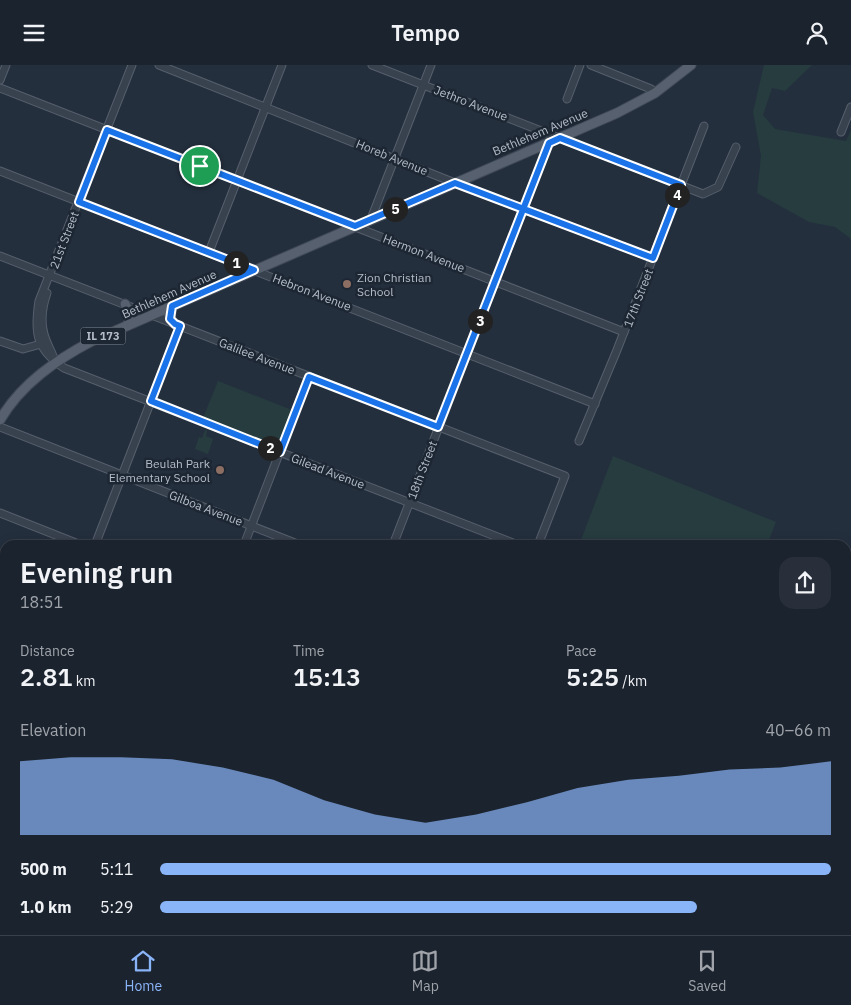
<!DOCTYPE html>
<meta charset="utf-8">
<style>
:root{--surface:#1b232e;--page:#282f3a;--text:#f1f3f6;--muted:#a0a4aa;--line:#39404a;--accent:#8ab4f8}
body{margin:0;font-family:"IBM Plex Sans",sans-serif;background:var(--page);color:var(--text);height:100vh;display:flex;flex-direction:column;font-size:19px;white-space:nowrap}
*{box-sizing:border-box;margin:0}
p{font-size:16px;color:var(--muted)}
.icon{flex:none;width:28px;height:28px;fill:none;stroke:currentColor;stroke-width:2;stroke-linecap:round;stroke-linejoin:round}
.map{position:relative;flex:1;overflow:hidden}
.sheet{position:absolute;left:0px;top:475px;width:851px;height:395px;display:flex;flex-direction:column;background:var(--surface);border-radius:15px 15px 0 0;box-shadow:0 2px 12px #0003,0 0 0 1px var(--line)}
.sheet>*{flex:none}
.pin{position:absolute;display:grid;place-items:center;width:42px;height:42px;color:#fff;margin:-21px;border:2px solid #fff;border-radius:50%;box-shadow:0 1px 5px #0007}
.km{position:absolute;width:25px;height:25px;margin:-12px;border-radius:50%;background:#222;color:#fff;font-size:14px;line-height:25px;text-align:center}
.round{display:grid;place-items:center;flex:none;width:52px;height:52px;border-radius:15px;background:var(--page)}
.overview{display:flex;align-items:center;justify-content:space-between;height:85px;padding:0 20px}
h1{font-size:28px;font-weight:600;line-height:38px}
.figures{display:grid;grid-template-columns:repeat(3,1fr);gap:8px;height:85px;padding:5px 20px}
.figures div{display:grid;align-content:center}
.figures b{font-size:25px;font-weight:600}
.figures small{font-size:14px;font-weight:400}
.figures p{font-size:14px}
.chart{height:140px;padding:10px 20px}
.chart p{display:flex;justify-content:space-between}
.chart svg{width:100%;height:90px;margin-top:5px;fill:var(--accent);opacity:.7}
ul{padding:0 20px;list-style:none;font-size:16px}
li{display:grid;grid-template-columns:80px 60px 1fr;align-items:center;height:38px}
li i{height:12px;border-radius:6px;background:var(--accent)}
header{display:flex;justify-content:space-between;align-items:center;height:65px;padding:0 20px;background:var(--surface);font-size:22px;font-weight:600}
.tab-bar{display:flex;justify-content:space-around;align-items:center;height:70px;border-top:1px solid var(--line);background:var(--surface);font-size:14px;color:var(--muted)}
.tab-bar a{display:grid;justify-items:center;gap:2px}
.tab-bar .selected{color:var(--accent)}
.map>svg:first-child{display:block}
.green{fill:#263c3f}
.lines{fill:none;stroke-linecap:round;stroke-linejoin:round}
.minor-casing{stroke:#565f6c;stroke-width:9}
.major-casing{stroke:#414a57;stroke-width:11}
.minor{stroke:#38414e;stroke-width:7}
.major{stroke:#56606e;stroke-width:9}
.route-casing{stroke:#fff;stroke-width:10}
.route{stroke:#1a73e8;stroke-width:6}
.education-dot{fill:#8d6e63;stroke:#1d2633;stroke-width:2}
.labels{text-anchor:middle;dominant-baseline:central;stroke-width:5;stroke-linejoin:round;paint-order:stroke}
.shield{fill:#1d2633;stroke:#878f9c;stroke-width:1}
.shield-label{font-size:11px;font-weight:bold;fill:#b4bcc9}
.street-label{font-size:12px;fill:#b4bcc9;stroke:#1d2633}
.poi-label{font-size:12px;fill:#b4bcc9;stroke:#1d2633;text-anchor:start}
</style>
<header><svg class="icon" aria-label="menu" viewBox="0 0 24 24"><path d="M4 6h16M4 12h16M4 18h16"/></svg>Tempo<svg class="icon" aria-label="person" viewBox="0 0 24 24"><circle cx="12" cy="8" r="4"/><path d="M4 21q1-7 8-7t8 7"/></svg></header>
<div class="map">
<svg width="851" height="870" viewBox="0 0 851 870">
<rect width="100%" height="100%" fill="#242f3e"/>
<g class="green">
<polygon points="764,0 812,0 785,26 772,23 763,50 775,64 846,76 851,65 851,176 850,173 835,162 809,157 757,128 761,91 753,47"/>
<polygon points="218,316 292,345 279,379 275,381 203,353"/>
<polygon points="205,365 207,366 206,371 213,374 208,389 195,384 199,372 202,373"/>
<polygon points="613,391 776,457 767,480 579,480"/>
<polygon points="0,853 5,855 5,865 31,865 43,870 0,870"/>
<polygon points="119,865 384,865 382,870 112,870"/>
</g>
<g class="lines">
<defs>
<g id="minor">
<path d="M132,0L39,236C34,268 36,284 64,303L518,480"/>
<polyline points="159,0 455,118 653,193"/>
<polyline points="372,0 703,129 718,122 736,82"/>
<polyline points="591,0 651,24 655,28"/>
<polyline points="0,15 6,0"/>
<polyline points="0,23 624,267"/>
<polyline points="567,34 580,0"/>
<polyline points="841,67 851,42"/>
<polyline points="0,106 595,339"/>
<polyline points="371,154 431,0"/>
<polyline points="209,187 282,0"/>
<polyline points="0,191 565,411 538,480"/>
<path d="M47,228C42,242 40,260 46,275C49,283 53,289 55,297"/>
<polyline points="0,276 23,284 41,279"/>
<polyline points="0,362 300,480"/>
<polyline points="579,376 617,285 704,61"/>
<polyline points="0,448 81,480"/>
<polyline points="95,480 180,261"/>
<polyline points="244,480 309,311"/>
<polyline points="393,480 549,78"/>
<polyline points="0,549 5,551"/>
<polyline points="0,642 5,643"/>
<polyline points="0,725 5,712"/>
<polyline points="0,742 5,744"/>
<polyline points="0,853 5,855"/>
<polyline points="31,865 44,870"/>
<polyline points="92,870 98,865"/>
<polyline points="690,870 692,865"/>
</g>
<g id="major">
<polyline points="125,239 130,248 128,260"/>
<polyline points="172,241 170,254 175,259"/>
<path d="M0,355C21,319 56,295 92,276L617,48L655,28L691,0"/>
</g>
</defs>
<use href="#minor" class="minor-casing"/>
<use href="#major" class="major-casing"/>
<use href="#minor" class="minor"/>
<use href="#major" class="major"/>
</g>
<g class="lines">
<defs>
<polyline id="route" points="200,101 107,65 79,137 254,205 172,241 170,254 175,259 180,261 151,336 280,387 309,312 438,362 549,78 560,73 681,120 653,193 455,118 355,161 200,101"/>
</defs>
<use href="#route" class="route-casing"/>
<use href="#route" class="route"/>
</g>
<g class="education-dot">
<circle cx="347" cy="219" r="5"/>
<circle cx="220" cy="405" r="5"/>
</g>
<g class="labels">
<rect class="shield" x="80.5" y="262.5" width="45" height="17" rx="4"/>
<g class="shield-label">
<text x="103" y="271">IL 173</text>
</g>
<g class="street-label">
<text transform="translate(471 38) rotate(21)">Jethro Avenue</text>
<text transform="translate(540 67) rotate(-23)">Bethlehem Avenue</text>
<text transform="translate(392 92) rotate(22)">Horeb Avenue</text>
<text transform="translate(64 175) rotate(-69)">21st Street</text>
<text transform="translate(424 188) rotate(21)">Hermon Avenue</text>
<text transform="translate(312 227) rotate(21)">Hebron Avenue</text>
<text transform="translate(169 229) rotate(-24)">Bethlehem Avenue</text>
<text transform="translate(638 233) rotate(-69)">17th Street</text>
<text transform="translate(257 291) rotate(21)">Galilee Avenue</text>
<text transform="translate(422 405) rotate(-69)">18th Street</text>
<text transform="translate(328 406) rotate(21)">Gilead Avenue</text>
<text transform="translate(206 443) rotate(21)">Gilboa Avenue</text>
</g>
<g class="poi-label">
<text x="357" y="212">Zion Christian<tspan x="357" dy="14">School</tspan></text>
<text x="210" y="398" text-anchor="end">Beulah Park<tspan x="210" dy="14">Elementary School</tspan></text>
</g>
</g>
</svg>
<div class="pin" style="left:200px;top:101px;background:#1e9e55"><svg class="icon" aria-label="arrive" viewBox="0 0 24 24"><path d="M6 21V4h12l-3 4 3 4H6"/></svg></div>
<b class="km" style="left:236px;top:198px">1</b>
<b class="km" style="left:270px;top:383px">2</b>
<b class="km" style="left:480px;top:256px">3</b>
<b class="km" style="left:677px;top:130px">4</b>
<b class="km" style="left:395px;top:144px">5</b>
<section class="sheet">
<div class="overview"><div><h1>Evening run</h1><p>18:51</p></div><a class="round"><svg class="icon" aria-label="share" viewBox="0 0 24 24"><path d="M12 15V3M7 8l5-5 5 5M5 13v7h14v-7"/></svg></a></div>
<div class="figures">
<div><p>Distance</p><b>2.81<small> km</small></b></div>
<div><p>Time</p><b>15:13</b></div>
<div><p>Pace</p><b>5:25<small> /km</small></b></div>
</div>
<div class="chart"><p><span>Elevation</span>40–66 m</p>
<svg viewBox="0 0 160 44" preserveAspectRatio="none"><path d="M0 44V8L10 6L20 6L30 7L40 11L50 17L60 27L70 34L80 38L90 34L100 28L110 21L120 17L130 15L140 12L150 11L160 8V44z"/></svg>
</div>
<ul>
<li><b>500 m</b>5:11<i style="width:100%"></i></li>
<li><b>1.0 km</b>5:29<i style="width:80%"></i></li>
</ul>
</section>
</div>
<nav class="tab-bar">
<a class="selected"><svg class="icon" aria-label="home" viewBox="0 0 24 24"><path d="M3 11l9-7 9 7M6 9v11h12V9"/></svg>Home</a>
<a><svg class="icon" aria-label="map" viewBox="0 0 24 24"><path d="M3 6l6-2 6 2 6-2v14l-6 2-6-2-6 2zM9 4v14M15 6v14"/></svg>Map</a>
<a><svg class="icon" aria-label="saved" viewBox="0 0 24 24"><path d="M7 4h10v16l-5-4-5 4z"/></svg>Saved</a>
</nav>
